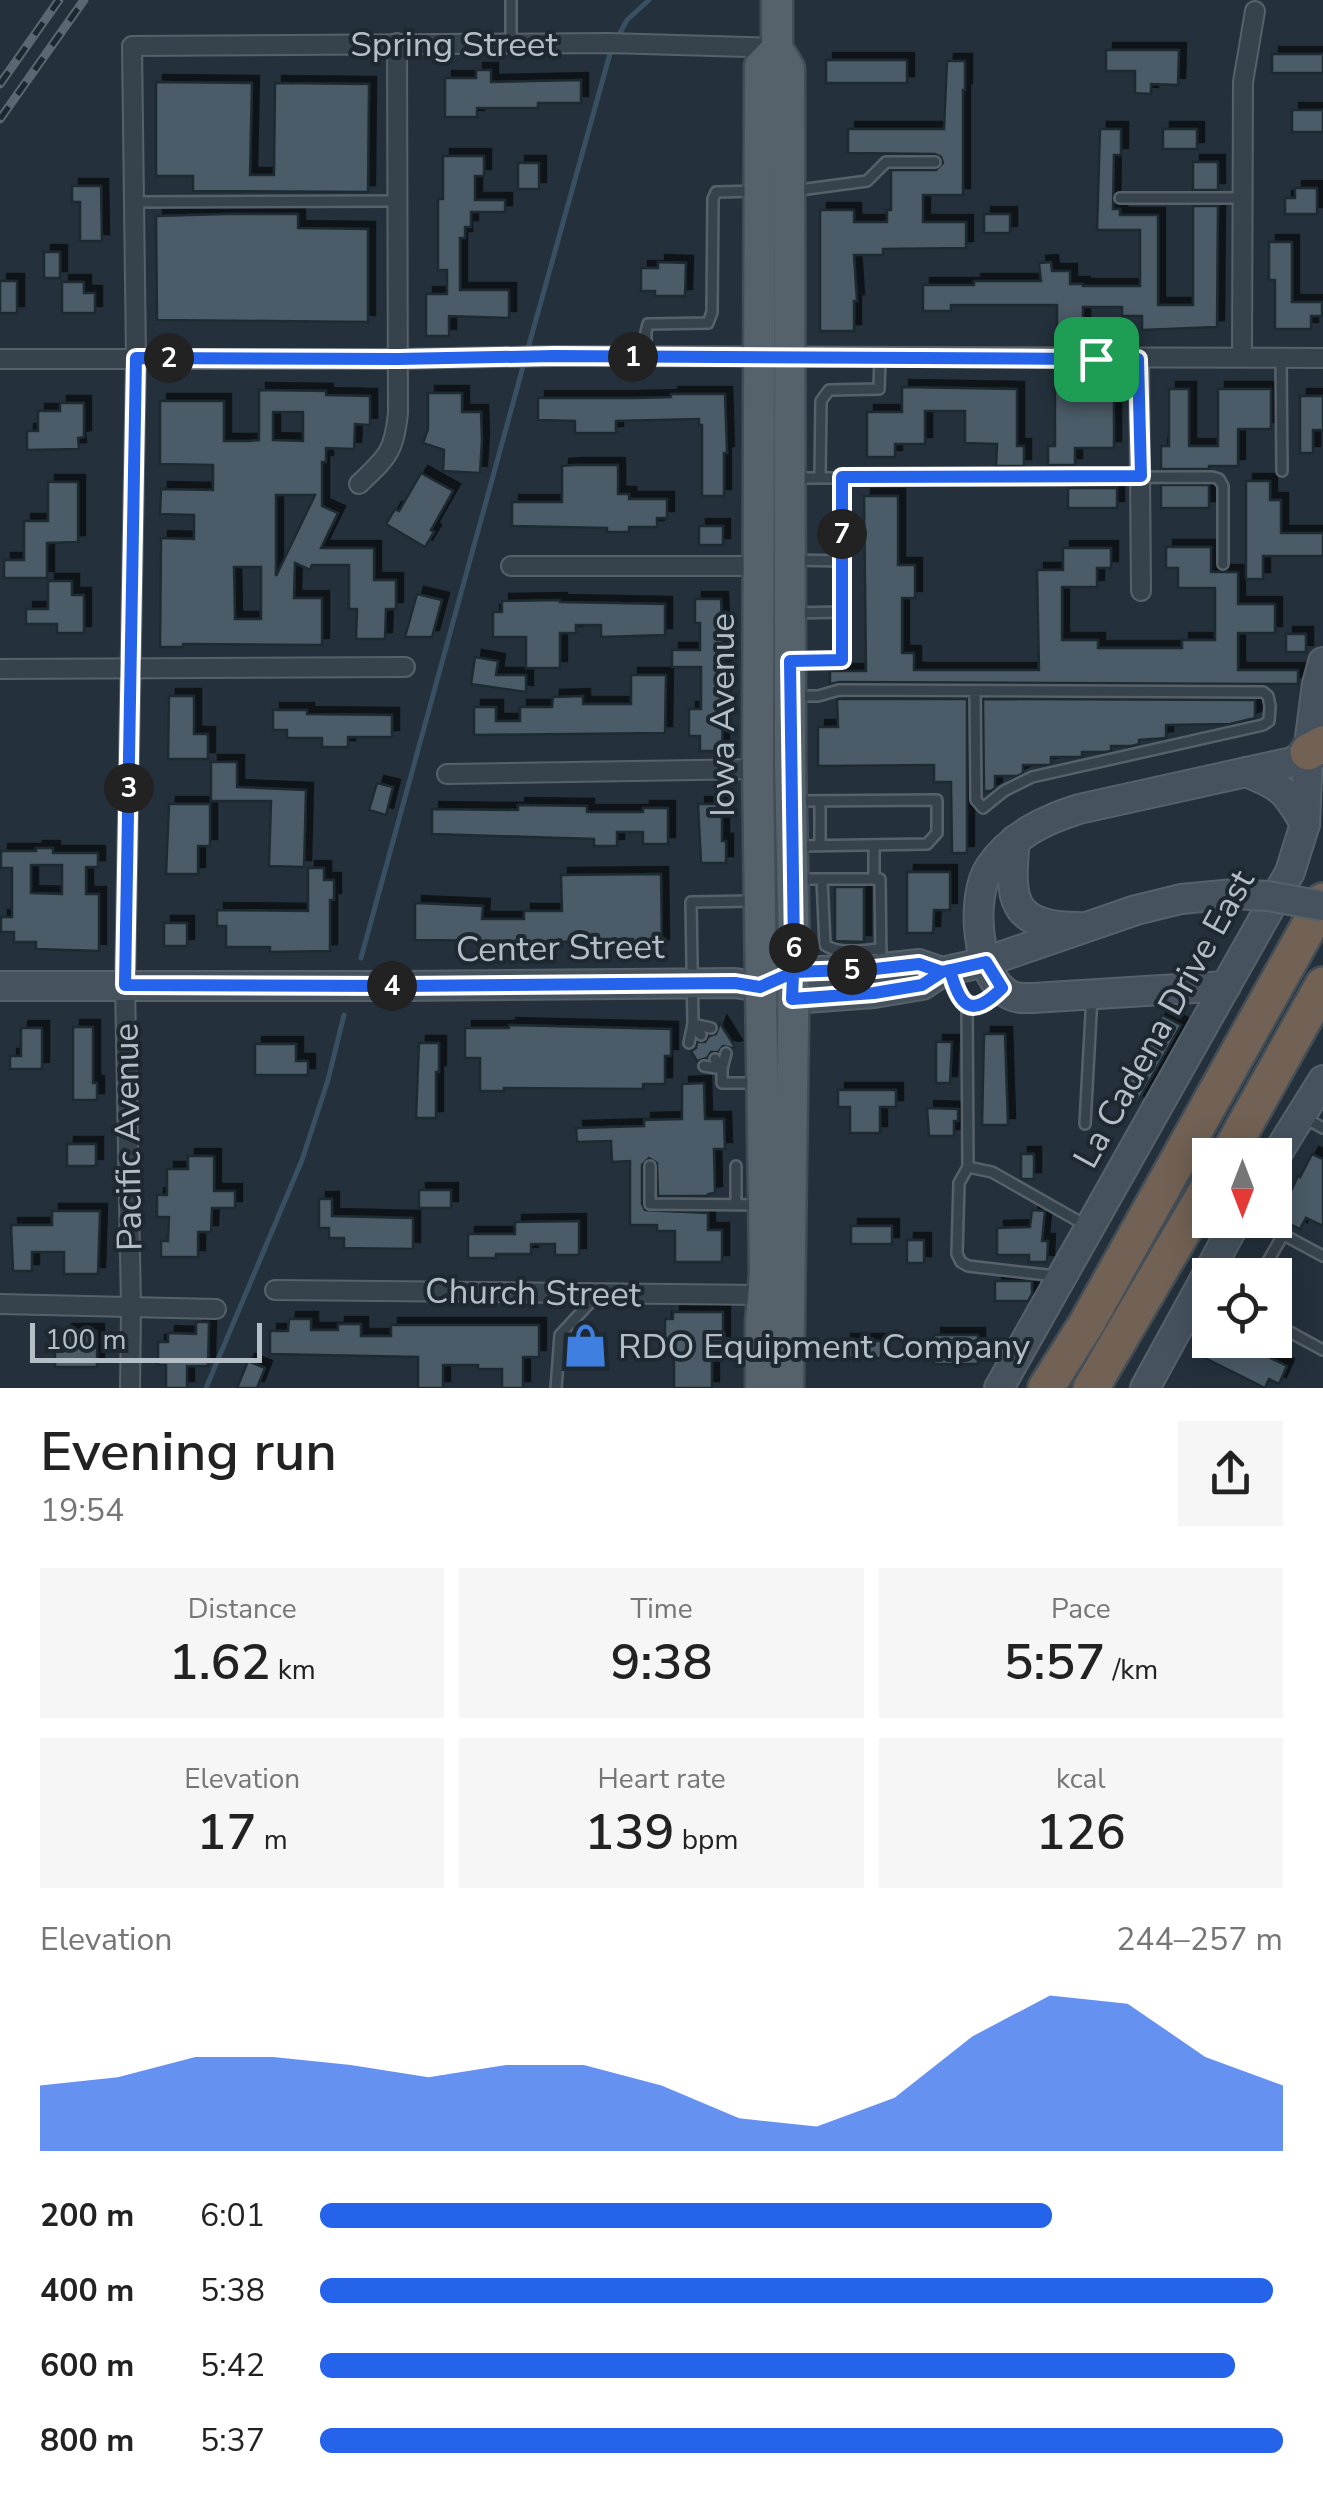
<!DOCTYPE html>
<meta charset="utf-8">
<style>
:root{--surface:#fff;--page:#f6f6f6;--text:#222;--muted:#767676;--accent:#2563eb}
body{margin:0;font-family:"Nunito Sans",sans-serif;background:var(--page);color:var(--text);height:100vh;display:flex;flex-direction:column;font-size:38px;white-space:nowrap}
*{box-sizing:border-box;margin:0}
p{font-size:32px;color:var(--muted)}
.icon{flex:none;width:55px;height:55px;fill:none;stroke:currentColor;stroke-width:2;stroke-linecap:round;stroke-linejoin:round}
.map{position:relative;height:1388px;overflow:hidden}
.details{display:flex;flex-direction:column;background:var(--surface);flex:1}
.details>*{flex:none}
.needle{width:65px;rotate:180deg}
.controls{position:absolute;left:1192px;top:1138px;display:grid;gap:20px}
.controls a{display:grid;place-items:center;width:100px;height:100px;border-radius:0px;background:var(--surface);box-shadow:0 5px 25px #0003;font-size:50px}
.scale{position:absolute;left:30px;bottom:25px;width:232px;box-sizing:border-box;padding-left:10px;border:5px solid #b3bec7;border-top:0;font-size:28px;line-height:35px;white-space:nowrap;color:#b3bec7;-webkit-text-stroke:8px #1d2831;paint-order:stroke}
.pin{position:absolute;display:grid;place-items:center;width:85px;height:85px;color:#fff;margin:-42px;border-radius:20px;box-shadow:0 5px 15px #0006}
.km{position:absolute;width:50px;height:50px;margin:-25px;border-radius:50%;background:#222;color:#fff;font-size:28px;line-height:50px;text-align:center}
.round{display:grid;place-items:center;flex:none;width:105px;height:105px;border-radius:0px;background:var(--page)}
.overview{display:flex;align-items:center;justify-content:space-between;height:170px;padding:0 40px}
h1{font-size:55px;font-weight:600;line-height:75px}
.figures{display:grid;grid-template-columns:repeat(3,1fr);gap:15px;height:170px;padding:10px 40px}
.figures div{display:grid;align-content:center;border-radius:0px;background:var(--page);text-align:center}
.figures b{font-size:50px;font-weight:600}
.figures small{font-size:28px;font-weight:400}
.figures p{font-size:28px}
.chart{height:280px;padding:20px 40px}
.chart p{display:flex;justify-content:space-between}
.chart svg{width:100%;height:180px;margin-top:10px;fill:var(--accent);opacity:.7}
ul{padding:0 40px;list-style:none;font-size:32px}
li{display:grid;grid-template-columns:160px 120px 1fr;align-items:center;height:75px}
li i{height:25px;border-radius:12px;background:var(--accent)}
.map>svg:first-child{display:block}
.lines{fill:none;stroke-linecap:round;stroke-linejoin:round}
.stream{stroke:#385062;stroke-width:5}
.building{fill:#4c5c67;stroke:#1f2a33;stroke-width:2.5;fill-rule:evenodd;filter:url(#shadow)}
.lane-casing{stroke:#56616a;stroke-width:14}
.street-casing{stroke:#56616a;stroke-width:22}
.secondary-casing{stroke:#56616a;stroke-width:32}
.primary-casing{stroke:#414c55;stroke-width:35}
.highway-casing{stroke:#434e57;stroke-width:40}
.lane{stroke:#37434c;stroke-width:9}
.street{stroke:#37434c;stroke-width:18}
.secondary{stroke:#46535f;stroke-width:28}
.primary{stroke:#55626c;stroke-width:30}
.highway{stroke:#726255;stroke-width:35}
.rail-casing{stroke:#5a6873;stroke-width:9}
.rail{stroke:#1d2831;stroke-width:5;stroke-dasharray:15;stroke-linecap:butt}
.secondary-bridge-casing{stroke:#56616a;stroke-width:32;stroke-linecap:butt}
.secondary-bridge{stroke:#46535f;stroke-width:28}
.route-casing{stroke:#fff;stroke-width:20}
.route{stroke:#2563eb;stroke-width:12}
.labels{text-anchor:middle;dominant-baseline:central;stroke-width:8;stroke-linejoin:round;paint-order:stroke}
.street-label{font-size:35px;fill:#b3bec7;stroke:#1d2831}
.poi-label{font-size:35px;fill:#b3bec7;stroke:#1d2831;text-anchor:start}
</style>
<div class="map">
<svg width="1323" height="1388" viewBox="0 0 1323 1388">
<defs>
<filter id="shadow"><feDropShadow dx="7" dy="-7" stdDeviation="0" flood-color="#0009"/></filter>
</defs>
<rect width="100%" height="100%" fill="#24313c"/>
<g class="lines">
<g class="stream">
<polyline points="616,40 627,20 649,0"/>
<polyline points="527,352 611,50"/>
<polyline points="361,958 524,363"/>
<polyline points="206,1388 302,1160 328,1080 344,1015"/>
</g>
</g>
<g class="building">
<polygon points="1106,50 1179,50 1178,85 1151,84 1151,94 1135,93 1135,71 1106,71"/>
<rect x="1272" y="54" width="51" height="19"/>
<rect x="826" y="60" width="81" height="23"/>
<polygon points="947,61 965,61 965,90 963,90 963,195 923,195 923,222 966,222 966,248 883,249 883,255 854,255 857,301 854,301 854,331 820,331 820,210 854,210 854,222 887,222 887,210 891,210 891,170 936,170 943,163 941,157 935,154 848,153 848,129 944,129"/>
<polygon points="476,70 491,70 491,82 581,80 581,103 538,103 538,108 477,108 477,117 445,117 445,78 476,78"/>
<polygon points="156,82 252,83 250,175 274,175 275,83 369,84 368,192 193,191 193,176 156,176"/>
<rect x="1292" y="110" width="31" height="22"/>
<polygon points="1100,129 1121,129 1121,155 1114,155 1113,209 1120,209 1120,215 1158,215 1158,305 1193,305 1193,206 1218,206 1217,327 1142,330 1142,316 1122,316 1122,307 1083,307 1083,329 1057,329 1057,305 951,305 951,311 923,311 923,285 974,285 974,281 1041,281 1039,263 1051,262 1052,271 1070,271 1070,284 1083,284 1083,286 1140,286 1140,230 1097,230"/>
<rect x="1163" y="129" width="34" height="20"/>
<polygon points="443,156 484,156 484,176 475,176 475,200 505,200 505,212 471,212 471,227 465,227 465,238 460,238 460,290 509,290 509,318 449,316 449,336 426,336 426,294 447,294 447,270 438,270 438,199 443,199"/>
<rect x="1193" y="162" width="25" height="28"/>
<rect x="518" y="163" width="21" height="26"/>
<polygon points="72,186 101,186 102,241 80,241 80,202 72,202"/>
<polygon points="1295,188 1317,188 1317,214 1285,214 1285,198 1295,198"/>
<polygon points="226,214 298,214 298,228 368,229 368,322 157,320 156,216"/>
<rect x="984" y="214" width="26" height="19"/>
<polygon points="1269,242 1292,242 1292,302 1322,302 1322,316 1311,316 1311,329 1275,329 1275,280 1269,280"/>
<rect x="44" y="252" width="16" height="26"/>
<polygon points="658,262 686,263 685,296 655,296 655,291 641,291 641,268 658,268"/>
<rect x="0" y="281" width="17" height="32"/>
<polygon points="62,282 84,282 84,293 95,293 95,313 62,313"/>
<polygon points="902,387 1017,389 1017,446 1024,446 1024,466 996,466 997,444 965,443 965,411 925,411 925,444 895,444 895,457 867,457 867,412 902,412"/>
<polygon points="1055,388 1114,388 1114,448 1075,448 1075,465 1048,465 1048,446 1055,446"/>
<polygon points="1169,389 1189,389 1189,446 1218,446 1218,389 1271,389 1271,429 1238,429 1238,466 1209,466 1209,469 1161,469 1161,446 1169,446"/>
<path d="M259,390L326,391V395L370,396V425L355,424L354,449L326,448V462H322V506L338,513L321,548H374V580H396V609H386L385,639H356L357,609H349V565H312L310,570L295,563L294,598H322V645L183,644V647H160L161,538L194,539V515L160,514L161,489L213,490V465L160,464V401H224V441H249L259,440ZM273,412H303V441L273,440ZM276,495H315L276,576ZM234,567H261V619H235Z"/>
<polygon points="428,393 462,393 462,412 481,412 482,440 480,473 443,471 444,450 423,443 428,429"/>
<polygon points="671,394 725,394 727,453 724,453 724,496 702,496 702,425 699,425 699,419 616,421 616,433 575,433 575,421 538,420 538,398 635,398 671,397"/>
<polygon points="1300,396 1323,396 1323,430 1313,430 1313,453 1300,453"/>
<polygon points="60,403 84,403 84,437 78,438 79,449 27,450 27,431 38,431 38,411 60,411"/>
<polygon points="574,465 618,465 618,494 629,494 629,499 667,499 667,518 657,518 657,527 629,527 629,532 607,532 607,528 512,526 512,502 562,502 562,466"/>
<polygon points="421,473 453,491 431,530 434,532 425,547 386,524 395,509 399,511"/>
<polygon points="1246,481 1270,481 1270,500 1281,500 1281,533 1323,533 1323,556 1263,556 1263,579 1246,579"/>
<polygon points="48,482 78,482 78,542 47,543 47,578 4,578 4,560 24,560 24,521 48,521"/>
<rect x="1161" y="485" width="48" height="23"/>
<rect x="1068" y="488" width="49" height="20"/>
<polygon points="864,496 898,496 898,565 915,565 915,598 902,598 902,653 914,653 914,670 1039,670 1037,570 1063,570 1063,548 1111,548 1111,568 1097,568 1097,587 1062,587 1062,640 1098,640 1098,648 1182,648 1182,640 1215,640 1215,588 1178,588 1178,568 1166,568 1166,547 1211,547 1211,572 1238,572 1238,604 1275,604 1275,633 1238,633 1238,670 1298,670 1298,684 839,682 830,684 830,671 866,671"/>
<rect x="699" y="526" width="24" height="19"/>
<polygon points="48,581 72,581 72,595 84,595 84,633 57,633 57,624 26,624 26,609 48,609"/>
<polygon points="417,594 442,600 432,637 405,637"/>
<polygon points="695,599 721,599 724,672 722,751 700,751 700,736 689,736 689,709 701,709 701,667 672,667 672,650 700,650 700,623 695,623"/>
<polygon points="560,600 560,602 665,604 665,635 601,637 601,625 576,625 576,633 560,633 560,668 526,668 526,637 493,637 493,612 502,612 502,601"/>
<rect x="1286" y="634" width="20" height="18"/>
<polygon points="475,657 498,661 496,675 526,675 526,692 471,684"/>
<polygon points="631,675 666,675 665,733 474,735 474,707 496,707 496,721 520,721 520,707 552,707 553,697 583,696 583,704 631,704"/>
<polygon points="169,696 194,696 194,734 208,734 208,759 168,759"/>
<polygon points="837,699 967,699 967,853 952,853 951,782 934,782 934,765 818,766 818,727 838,727"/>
<polygon points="983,699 1255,700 1255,718 1230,724 1166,725 1166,738 1139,740 1139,744 1132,746 1111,746 1111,751 1106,752 1082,752 1082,757 1051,757 1051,764 1049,765 1023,765 1023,773 1017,776 995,776 995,788 991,791 984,791"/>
<polygon points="273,710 307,710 307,714 392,715 392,737 348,737 348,747 322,747 322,738 287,738 287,730 273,730"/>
<polygon points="211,762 237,762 237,787 306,790 304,867 269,866 271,801 211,801"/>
<polygon points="377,783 393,787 386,815 369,810"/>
<polygon points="169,804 210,804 210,846 198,846 198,874 166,874"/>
<polygon points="698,804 722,804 722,841 726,841 726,863 701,863"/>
<polygon points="518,805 587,806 587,812 643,812 643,808 668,808 668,844 643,844 643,832 617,832 617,846 594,846 594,839 432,834 432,809 518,810"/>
<path d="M36,848H53V853H98V867H86V894H99V951L36,949V942H14V932H1V917H12V868H1V851H36ZM31,865H62V894L31,893Z"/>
<polygon points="308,868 324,868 324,880 334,880 334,900 330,900 330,951 270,952 270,947 226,947 226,926 217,926 217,910 308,911"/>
<polygon points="907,872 950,872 950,910 934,910 933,933 907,933"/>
<polygon points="661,874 662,946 633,947 633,939 593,940 593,942 415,940 415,903 483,906 482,919 524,919 524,911 562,911 561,875"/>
<polygon points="835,887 864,887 864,942 835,941"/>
<rect x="164" y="923" width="23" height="23"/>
<polygon points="1162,1015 1181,1025 1137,1103 1118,1093"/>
<polygon points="720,1023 735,1047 732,1048 723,1046 718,1052 711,1052 707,1058 697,1061 691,1051 696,1048 697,1042 705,1042 709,1036 716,1034"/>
<polygon points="509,1025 671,1029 671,1056 665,1056 665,1084 643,1084 643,1089 504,1088 504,1091 480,1091 480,1058 465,1058 465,1028 509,1028"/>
<polygon points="73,1027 93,1027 93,1083 97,1083 97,1100 73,1100"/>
<polygon points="21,1028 42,1028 42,1069 10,1069 10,1056 21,1056"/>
<polygon points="984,1034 1005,1034 1008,1125 982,1125"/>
<polygon points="936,1042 952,1042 950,1083 936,1083"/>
<polygon points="419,1043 439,1043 439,1072 436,1072 436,1118 416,1118"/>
<polygon points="255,1044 296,1044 296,1061 308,1061 308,1075 255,1075"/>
<polygon points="704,1083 705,1119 724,1119 725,1149 714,1149 715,1193 708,1194 708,1196 658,1196 657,1163 649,1158 642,1165 642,1204 645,1210 708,1213 708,1230 722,1230 722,1262 675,1262 675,1231 657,1231 657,1225 630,1225 630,1161 612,1162 611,1141 577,1142 576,1128 644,1126 644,1120 682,1119 682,1084"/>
<polygon points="838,1090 896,1090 896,1107 880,1107 880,1133 850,1133 850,1107 838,1107"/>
<polygon points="927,1108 958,1109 958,1121 954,1121 954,1136 929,1136"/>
<rect x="67" y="1144" width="29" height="22"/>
<rect x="1021" y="1154" width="13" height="25"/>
<polygon points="1312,1154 1323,1159 1323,1226 1306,1218 1300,1229 1278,1218 1298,1176 1300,1177"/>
<polygon points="188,1156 214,1156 214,1191 235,1191 235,1208 212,1208 211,1232 198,1232 198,1257 161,1257 161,1241 168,1241 169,1217 157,1217 157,1195 167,1195 167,1169 188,1169"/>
<rect x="419" y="1190" width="32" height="18"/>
<polygon points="319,1199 332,1199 332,1216 413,1218 413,1249 344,1248 344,1238 329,1238 329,1228 319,1228"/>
<polygon points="1032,1210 1045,1211 1042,1241 1048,1241 1047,1262 1029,1262 1029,1255 997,1255 997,1228 1030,1227"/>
<polygon points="52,1211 100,1211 98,1274 64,1274 64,1252 32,1252 32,1271 13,1271 11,1225 52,1225"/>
<polygon points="579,1221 579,1255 555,1255 555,1244 531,1244 531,1254 496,1254 496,1258 468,1258 468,1234 515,1234 515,1222"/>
<rect x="851" y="1226" width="41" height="18"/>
<rect x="907" y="1240" width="17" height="23"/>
<polygon points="995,1281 1032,1281 1032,1294 1028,1301 995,1301"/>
<polygon points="673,1312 723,1312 723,1343 712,1343 712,1388 674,1388 674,1341 665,1341 665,1319 673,1319"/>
<polygon points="289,1319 311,1319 311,1330 338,1330 338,1324 361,1324 361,1336 391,1336 391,1325 539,1325 539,1357 523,1357 523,1388 502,1388 502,1369 478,1369 478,1365 443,1365 443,1388 418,1388 418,1357 270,1354 270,1331 288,1331"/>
<polygon points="196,1322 209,1322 208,1366 187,1366 187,1388 166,1388 166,1365 158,1365 158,1342 168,1342 168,1333 196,1334"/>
<polygon points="65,1331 97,1331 97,1367 55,1367 55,1351 65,1351"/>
<rect x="934" y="1335" width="44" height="29"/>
<polygon points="1204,1340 1234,1340 1287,1366 1279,1384 1269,1379 1265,1388 1197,1354"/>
<rect x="844" y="1341" width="37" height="17"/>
<polygon points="248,1361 265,1368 257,1388 237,1388"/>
</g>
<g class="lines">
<defs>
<g id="lane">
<polyline points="511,0 511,43"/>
<polyline points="792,191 867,181 886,162 935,162"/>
<polyline points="1120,198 1242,198"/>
<polyline points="134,202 396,201"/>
<polyline points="646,356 646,332 648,324 708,323 712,312 713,199 716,192 757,191"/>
<polyline points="1281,358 1282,471"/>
<polyline points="820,477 821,401 829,390 879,389 880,358"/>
<polyline points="794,478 1212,477 1219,479 1223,486 1223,564"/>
<polyline points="795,560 842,561"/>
<polyline points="793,613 842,612"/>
<polyline points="793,661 842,660 842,477"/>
<polyline points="793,696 818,696 839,690 1263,692 1268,696 1270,706 1269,721 1263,725 1032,777 1004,791 983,808 976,800 975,691"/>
<polyline points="797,801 937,800 937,833 927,844 799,846"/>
<polyline points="820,801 820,845"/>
<polyline points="798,879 880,879 881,966"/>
<path d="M822,879L825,945C839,955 863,950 881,949"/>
<polyline points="874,879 874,845"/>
<polyline points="951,974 956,994 967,1005 982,1005 1000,990"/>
<polyline points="967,1005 968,1167 959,1183 957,1254 961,1262 968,1266 1056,1276"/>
<polyline points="711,1028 693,1024 691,902 753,901"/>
<polyline points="689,1043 693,1024 701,1035"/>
<polyline points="715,1059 722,1069 726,1053"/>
<polyline points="704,1066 722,1069 722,1083 759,1083"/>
<polyline points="1303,1117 1323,1128"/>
<polyline points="1085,1124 1092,996"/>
<polyline points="650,1166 650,1204 761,1205"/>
<polyline points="736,1166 736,1204"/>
<polyline points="968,1167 992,1172 1087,1226"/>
<polyline points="1256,1220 1323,1256"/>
<polyline points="1260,1275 1283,1235"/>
<polyline points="1275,1324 1323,1350"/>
<polyline points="556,1388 560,1335 597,1295"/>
</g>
<g id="street">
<polyline points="1242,357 1243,82 1255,11"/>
<polyline points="0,359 398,359 554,356 1323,358"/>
<polyline points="1139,359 1141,591"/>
<path d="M359,484C387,457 394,453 398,413L397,43"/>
<polyline points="511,566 760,566"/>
<polyline points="0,669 405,667"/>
<polyline points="447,774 758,769"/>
<polyline points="275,1290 770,1295"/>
<polyline points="0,1304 216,1309"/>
<polyline points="130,1388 131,1308 125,985 136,358 132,46 608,43 777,48"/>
</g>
<g id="secondary">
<path d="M1246,772C1282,786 1286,791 1305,824"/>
<path d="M1015,840C1009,899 1010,927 1079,927"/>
<polyline points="777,980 794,972 875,969 919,964 942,972"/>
<polyline points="0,986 399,986 735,983 760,987 792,999 874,993 922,985 942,972 985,962 1136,910 1181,899 1234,894"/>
<path d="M1226,986L1033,998C1025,998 1018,999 1010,995C976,978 970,896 990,867C1011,836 1044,820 1079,809L1292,762L1308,752"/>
<polyline points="1275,1157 1323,1080"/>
<polyline points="999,1388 1290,872 1305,824 1308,752 1317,684 1323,662"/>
<polyline points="1145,1388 1237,1220"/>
</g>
<g id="primary">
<polyline points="777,0 777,48 789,68 790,764 794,951 788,1388"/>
<polyline points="761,1388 761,1322 765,1274 758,769 760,66 777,48"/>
</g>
<g id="highway">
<polyline points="1308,752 1323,744"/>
<polyline points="1228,1155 1323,985"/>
<polyline points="1046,1388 1087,1323 1323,901"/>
<polyline points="1091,1388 1210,1185"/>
</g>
</defs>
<use href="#lane" class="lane-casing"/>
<use href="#street" class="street-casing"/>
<use href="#secondary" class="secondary-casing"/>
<use href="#primary" class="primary-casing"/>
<use href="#highway" class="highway-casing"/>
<use href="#lane" class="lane"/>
<use href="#street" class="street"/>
<use href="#secondary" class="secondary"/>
<use href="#primary" class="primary"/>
<use href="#highway" class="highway"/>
<defs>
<g id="rail">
<polyline points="0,84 59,0"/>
<polyline points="0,119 84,0"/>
</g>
</defs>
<use href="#rail" class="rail-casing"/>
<use href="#rail" class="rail"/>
<defs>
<polyline id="secondary-bridge" points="1234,894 1268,896 1323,906"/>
</defs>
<use href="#secondary-bridge" class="secondary-bridge-casing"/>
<use href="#secondary-bridge" class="secondary-bridge"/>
</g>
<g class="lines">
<defs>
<path id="route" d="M1096,359L554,356L398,359L136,358L125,985L399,986L735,983L760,987L794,972L875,969L919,964L942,972L986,962L1002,988C970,1020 960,1006 950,970L942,972L922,985L874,993L792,999L794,951L790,661L842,660V477L1141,476L1138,359H1096"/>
</defs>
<use href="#route" class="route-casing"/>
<use href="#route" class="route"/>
</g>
<defs>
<symbol id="shop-bare" viewBox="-9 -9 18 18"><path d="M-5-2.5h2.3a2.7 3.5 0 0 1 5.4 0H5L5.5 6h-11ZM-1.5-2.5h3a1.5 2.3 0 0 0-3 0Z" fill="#3f7fe0" stroke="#1d2831" stroke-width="2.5" paint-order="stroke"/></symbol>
</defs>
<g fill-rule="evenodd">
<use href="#shop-bare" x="554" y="1314" width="63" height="63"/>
</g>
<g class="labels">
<g class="street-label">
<text x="454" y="44">Spring Street</text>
<text transform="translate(722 715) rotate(-90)">Iowa Avenue</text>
<text transform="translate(560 948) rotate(-1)">Center Street</text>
<text transform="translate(1164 1019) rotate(-61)">La Cadena Drive East</text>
<text transform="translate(128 1137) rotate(-91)">Pacific Avenue</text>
<text transform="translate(533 1293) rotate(1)">Church Street</text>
</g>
<g class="poi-label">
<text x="618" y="1346">RDO Equipment Company</text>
</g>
</g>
</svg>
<div class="controls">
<a><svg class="needle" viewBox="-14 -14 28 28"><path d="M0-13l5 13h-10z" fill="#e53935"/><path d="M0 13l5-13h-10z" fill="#767676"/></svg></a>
<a><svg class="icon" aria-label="locate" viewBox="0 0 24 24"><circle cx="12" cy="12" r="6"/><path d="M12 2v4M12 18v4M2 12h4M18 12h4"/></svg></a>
</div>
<div class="scale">100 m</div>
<div class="pin" style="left:1096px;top:359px;background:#1e9e55"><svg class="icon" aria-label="arrive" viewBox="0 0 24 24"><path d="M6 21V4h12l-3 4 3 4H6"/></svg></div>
<b class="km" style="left:633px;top:357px">1</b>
<b class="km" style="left:169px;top:358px">2</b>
<b class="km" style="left:129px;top:788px">3</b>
<b class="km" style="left:392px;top:986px">4</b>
<b class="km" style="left:852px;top:970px">5</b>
<b class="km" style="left:794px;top:948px">6</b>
<b class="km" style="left:842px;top:534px">7</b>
</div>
<section class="details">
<div class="overview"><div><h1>Evening run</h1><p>19:54</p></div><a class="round"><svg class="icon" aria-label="share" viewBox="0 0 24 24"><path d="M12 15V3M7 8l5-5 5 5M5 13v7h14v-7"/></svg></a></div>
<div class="figures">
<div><p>Distance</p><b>1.62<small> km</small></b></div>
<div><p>Time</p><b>9:38</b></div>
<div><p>Pace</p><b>5:57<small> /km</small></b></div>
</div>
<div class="figures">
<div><p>Elevation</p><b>17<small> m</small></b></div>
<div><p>Heart rate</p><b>139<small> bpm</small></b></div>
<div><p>kcal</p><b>126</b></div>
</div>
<div class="chart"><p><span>Elevation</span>244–257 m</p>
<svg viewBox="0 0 160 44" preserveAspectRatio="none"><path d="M0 44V28L10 26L20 21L30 21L40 23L50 26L60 23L70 23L80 28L90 36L100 38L110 31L120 16L130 6L140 8L150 21L160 28V44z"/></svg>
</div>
<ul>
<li><b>200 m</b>6:01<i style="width:76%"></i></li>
<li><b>400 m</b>5:38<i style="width:99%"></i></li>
<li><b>600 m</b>5:42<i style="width:95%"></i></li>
<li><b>800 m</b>5:37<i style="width:100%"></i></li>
</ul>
</section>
